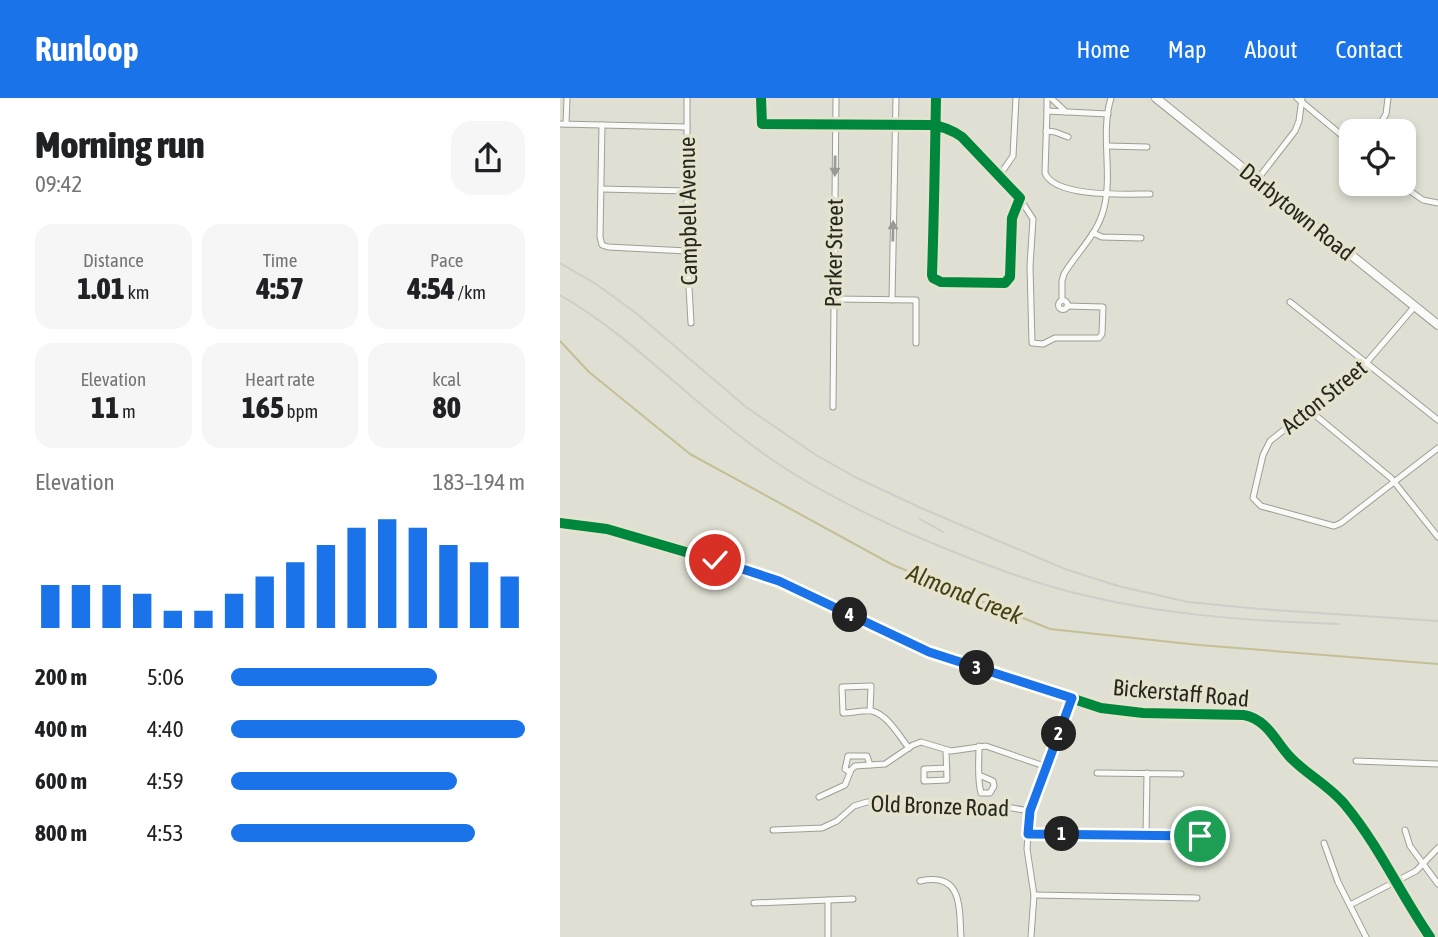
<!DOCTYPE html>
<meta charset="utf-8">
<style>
:root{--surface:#fff;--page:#f6f6f6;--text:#202124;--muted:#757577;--accent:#1a73e8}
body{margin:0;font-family:"Asap Condensed",sans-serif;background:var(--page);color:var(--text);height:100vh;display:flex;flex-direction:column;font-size:26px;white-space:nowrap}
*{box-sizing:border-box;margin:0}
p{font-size:23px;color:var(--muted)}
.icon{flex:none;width:38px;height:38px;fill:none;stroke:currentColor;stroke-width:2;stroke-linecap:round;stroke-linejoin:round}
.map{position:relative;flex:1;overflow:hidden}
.details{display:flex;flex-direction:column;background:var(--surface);width:560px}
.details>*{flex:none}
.buttons{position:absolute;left:779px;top:21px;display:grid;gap:14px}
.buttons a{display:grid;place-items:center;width:77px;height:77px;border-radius:14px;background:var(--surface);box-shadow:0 4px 10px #0003;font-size:35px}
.pin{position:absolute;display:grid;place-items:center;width:60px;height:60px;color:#fff;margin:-30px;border:4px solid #fff;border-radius:50%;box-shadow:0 2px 7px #0007}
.km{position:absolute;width:35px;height:35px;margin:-18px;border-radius:50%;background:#222;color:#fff;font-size:19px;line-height:35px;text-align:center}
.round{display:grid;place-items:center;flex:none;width:74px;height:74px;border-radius:21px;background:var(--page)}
.overview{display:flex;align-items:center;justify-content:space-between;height:119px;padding:0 35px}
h1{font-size:38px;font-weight:800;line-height:52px}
.metrics{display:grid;grid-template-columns:repeat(3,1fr);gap:10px;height:119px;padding:7px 35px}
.metrics div{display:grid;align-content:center;border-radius:18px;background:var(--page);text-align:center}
.metrics b{font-size:30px;font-weight:800}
.metrics small{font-size:19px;font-weight:400}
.metrics p{font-size:19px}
.chart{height:196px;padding:14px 35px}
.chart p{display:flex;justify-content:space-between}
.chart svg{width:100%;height:126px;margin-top:7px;stroke:var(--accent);stroke-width:6}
ul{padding:0 35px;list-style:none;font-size:23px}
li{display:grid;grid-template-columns:112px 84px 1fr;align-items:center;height:52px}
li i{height:18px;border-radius:9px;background:var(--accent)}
header{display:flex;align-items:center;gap:42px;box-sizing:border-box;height:98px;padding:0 35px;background:var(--accent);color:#fff}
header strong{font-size:33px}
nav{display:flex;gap:38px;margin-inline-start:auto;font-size:24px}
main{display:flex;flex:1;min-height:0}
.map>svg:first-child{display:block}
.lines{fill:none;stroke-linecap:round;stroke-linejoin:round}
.stream{stroke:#c5bf95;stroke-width:2}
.street-casing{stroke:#9f9e95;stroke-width:7}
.secondary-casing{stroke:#9f9e95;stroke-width:10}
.street{stroke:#fafaf8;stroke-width:5}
.secondary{stroke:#fafaf8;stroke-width:8}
.rail{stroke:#cececa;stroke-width:2}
.cycleway-casing{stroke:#e5e3ce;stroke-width:15}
.cycleway{stroke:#00873e;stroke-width:10}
.oneway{fill:#9b9b96}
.route-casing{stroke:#fff;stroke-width:14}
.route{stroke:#1a73e8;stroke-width:9}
.labels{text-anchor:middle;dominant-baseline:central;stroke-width:7;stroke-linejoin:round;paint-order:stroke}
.street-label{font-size:23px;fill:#27271f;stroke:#e5e3ce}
.water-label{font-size:24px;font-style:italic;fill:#464015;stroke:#e5e3ce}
</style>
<header>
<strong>Runloop</strong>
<nav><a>Home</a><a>Map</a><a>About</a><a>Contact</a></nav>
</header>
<main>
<section class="details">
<div class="overview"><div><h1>Morning run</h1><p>09:42</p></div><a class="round"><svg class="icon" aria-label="share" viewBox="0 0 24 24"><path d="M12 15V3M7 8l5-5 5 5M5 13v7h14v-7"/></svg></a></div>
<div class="metrics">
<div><p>Distance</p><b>1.01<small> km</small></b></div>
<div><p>Time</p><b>4:57</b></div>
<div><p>Pace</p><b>4:54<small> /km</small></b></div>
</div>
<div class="metrics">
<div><p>Elevation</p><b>11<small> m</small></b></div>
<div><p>Heart rate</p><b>165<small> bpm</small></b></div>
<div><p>kcal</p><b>80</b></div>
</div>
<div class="chart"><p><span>Elevation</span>183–194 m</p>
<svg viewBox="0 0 160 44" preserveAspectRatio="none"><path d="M5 44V29M15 44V29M25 44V29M35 44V32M45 44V38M55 44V38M65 44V32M75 44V26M85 44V21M95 44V15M105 44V9M115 44V6M125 44V9M135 44V15M145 44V21M155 44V26"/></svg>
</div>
<ul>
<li><b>200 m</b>5:06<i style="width:70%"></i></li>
<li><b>400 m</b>4:40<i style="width:100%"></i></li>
<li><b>600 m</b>4:59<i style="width:77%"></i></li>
<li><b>800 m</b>4:53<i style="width:83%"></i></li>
</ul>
</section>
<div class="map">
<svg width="878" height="839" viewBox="0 0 878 839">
<rect width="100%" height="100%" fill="#e0dfd3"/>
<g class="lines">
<polyline class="stream" points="0,243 29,274 130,356 333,467 490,531 639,547 878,566"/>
<defs>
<g id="street">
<polyline points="127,0 127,153 131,225"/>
<path d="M201,0L202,26L371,27C383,28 392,32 402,39L460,100L452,120L450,179L445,185L381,184L373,180L372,177C374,118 375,59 376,0"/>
<polyline points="491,0 506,14"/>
<polyline points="737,0 791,45"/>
<polyline points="487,13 487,0"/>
<path d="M548,16L487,13L485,75C495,100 567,96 590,96"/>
<polyline points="0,26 127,29"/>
<polyline points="6,26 7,0"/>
<polyline points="42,27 40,139 42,147 48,149 127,153"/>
<polyline points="486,33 495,34 508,39"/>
<polyline points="816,33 826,16 828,0"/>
<polyline points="547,48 587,49"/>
<polyline points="439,78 453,58 456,0"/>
<polyline points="697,82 735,33 739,23 742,0"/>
<polyline points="840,86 863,102 878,105"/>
<polyline points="41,91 127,93"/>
<polyline points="460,101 473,121 470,168 472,245 483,246 495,240 539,240 542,236 543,209 507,208"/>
<polyline points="533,135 542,139 581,140"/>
<polyline points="274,201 356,202 356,245"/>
<polyline points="332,202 336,0"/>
<path d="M502,202V183L504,176C517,154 538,136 544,110C553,75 540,35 551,0"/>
<circle cx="503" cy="207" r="4.5"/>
<polyline points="730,204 878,322"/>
<polyline points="855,208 801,271 710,343 703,357 693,400 701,408 774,428 781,425 878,350"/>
<polyline points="273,309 276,0"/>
<polyline points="749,312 831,380 878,439"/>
<path d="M310,613L311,588L282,589L283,615C291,615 304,612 312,613C328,617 339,638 349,650"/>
<path d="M419,648C419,664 417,680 421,695H430L434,688L433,683L419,677"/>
<polyline points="386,652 387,682 364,683 364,671 387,670"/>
<polyline points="796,663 878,666"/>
<polyline points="290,674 285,671 288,658 307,658 310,667"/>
<polyline points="537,675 621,676"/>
<polyline points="259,699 285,687 291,672 295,668 325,666 353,647 361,644 391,653 426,648 487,669"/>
<polyline points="213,732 262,730 277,723 294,708 307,704 376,709 452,710 470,713"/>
<polyline points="845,732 850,748 878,786"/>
<polyline points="468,735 640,738"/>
<polyline points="586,737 587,675"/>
<polyline points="764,745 778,784 806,839"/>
<path d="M360,783C403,774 399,809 401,839"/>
<polyline points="474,797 637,800"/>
<polyline points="268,802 268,839"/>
<polyline points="194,805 293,801"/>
<polyline points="790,807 856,773 878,750"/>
<polyline points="471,839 474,797 467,751 470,713 512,600"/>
</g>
<g id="secondary">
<polyline points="596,0 878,227"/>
<path d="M0,425L47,431L201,476L368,553L541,610L583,615L684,617C708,622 715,643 730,659C747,677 770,688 786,708C819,748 841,797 870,839"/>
</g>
</defs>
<use href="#street" class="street-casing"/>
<use href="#secondary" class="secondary-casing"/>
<use href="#street" class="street"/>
<use href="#secondary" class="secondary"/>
<g class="rail">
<polyline points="0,165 36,186 76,215 186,309 256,357 295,379 361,410 505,471 558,488 628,504 700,511 878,523"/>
<path d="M0,197C75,240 133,307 204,356C250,389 301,414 353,437C400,457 447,476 496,490C589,516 684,523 779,526"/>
<polyline points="360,421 383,434"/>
</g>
<defs>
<g id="cycleway">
<path d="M201,0L202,26L371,27C383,28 392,32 402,39L460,100L452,120L450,179L445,185L381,184L373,180L372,177C374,118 375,59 376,0"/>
<path d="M0,425L47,431L201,476L368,553L541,610L583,615L684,617C708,622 715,643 730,659C747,677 770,688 786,708C819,748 841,797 870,839"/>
</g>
</defs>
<use href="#cycleway" class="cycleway-casing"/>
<use href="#cycleway" class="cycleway"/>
</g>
<defs><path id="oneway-solid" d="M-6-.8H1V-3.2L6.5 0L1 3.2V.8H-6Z" transform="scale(1.75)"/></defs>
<g class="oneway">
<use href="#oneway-solid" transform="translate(275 68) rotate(91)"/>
<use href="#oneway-solid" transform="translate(333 133) rotate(-89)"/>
</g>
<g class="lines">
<defs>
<polyline id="route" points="155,462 219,483 369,554 512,600 470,713 468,736 640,738"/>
</defs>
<use href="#route" class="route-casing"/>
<use href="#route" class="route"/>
</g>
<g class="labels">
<g class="street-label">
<text transform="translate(128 113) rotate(-91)">Campbell Avenue</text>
<text transform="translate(737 114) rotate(39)">Darbytown Road</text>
<text transform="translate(274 155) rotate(-89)">Parker Street</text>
<text transform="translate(764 299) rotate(-39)">Acton Street</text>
<text transform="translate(621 595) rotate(5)">Bickerstaff Road</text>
<text transform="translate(380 708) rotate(2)">Old Bronze Road</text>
</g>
<g class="water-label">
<text transform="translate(405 496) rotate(22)">Almond Creek</text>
</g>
</g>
</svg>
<div class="buttons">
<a><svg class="icon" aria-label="locate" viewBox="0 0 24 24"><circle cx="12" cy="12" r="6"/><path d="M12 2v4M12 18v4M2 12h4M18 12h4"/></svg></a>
</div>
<div class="pin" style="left:640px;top:738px;background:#1e9e55"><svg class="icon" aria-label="arrive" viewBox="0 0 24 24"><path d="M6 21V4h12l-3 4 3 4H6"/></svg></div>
<div class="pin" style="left:155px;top:462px;background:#d93025"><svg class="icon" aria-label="check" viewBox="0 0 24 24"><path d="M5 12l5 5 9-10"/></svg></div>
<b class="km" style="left:502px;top:736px">1</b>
<b class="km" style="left:499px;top:636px">2</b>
<b class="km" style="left:417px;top:570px">3</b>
<b class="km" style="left:290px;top:517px">4</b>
</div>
</main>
